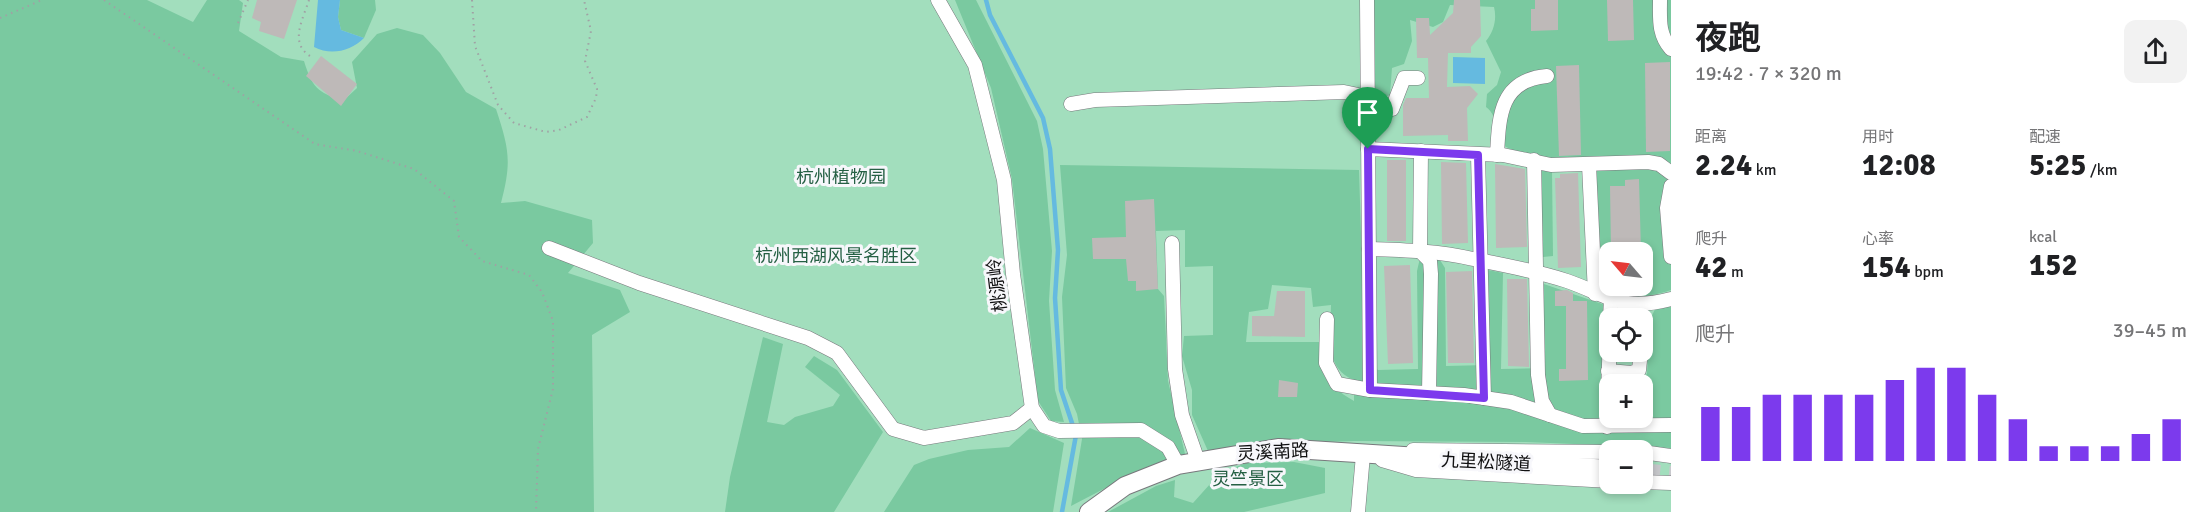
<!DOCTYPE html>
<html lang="zh">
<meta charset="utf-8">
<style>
:root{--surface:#fff;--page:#f2f2f2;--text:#202124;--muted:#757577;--accent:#7c3aed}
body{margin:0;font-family:Signika,"Noto Sans SC",sans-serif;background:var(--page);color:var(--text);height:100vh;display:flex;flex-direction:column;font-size:22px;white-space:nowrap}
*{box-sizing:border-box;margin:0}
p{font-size:20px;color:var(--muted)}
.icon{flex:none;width:33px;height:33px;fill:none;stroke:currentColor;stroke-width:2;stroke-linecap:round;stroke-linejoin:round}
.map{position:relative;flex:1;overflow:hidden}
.panel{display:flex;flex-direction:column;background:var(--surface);width:540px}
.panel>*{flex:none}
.needle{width:39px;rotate:298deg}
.controls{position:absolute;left:1599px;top:242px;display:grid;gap:12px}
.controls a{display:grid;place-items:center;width:54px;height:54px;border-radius:12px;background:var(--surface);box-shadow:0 3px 9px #0003;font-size:30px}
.pin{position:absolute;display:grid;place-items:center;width:51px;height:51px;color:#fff;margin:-62px -26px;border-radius:50% 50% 50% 0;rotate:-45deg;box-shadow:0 0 6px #0007}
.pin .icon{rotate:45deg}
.round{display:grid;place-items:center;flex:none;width:63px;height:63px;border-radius:12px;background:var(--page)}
.overview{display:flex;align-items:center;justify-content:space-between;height:102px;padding:0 24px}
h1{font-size:33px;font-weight:700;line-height:45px}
.metrics{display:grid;grid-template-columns:repeat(3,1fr);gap:9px;height:102px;padding:6px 24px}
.metrics div{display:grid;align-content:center}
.metrics b{font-size:30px;font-weight:700}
.metrics small{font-size:16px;font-weight:400}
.metrics p{font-size:16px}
.chart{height:168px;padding:12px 24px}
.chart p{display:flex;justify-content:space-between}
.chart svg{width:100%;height:108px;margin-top:6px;stroke:var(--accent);stroke-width:6}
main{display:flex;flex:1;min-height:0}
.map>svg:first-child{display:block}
.green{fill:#a2debd;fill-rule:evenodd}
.forest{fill:#7ac9a0;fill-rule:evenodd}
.water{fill:#65bae0}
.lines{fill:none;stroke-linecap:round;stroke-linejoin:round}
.stream{stroke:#65bae0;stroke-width:4.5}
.building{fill:#beb9b8}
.major-tunnel{stroke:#c8c9cd;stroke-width:18;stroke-dasharray:18 9;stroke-linecap:butt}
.minor-casing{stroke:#78787c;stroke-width:15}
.major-casing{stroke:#78787c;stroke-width:20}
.path{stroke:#a0a1a4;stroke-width:2;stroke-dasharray:1.5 4.5;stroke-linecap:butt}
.minor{stroke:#fff;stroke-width:14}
.major{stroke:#fff;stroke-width:18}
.route-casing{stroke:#fff;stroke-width:12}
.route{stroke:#7c3aed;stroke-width:8}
.labels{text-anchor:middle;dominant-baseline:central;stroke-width:6;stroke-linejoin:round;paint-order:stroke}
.park-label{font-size:18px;fill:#256044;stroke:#f7f7fb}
.street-label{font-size:18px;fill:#101011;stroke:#f7f7fb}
</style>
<main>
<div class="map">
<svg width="1671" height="512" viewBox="0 0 1671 512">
<rect width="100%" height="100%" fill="#e9eaee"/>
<path class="green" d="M0,0H1671V512H0ZM1610,252H1642V285H1610ZM1610,318H1642V351H1610ZM1610,384H1642V417H1610ZM1610,450H1642V483H1610Z"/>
<g class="forest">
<path d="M0,0H147L193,22L207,0H239L243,3L239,31L281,57L304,61C312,87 317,92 343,101L357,88L352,62L377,34L397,28L423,35L440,53L466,92L496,109C509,149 512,161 501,203L525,201L592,220L593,243L568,273L620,290L630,312L592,335L594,512H0Z"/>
<polygon points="340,0 375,0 376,10 364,38 341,30 338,17"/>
<polygon points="955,0 976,0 1037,121 1043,149 1052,251 1049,301 1055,390 1064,422 1051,421 1038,401 1012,179 991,88"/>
<path d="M1373,0H1671V290C1649,297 1617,304 1598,286L1592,169C1560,163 1523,158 1495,141C1495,127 1498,116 1486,107L1487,94L1497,85L1501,72L1486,41C1494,31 1497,19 1494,7L1450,5L1443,22L1433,27L1410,20L1412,41L1404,64L1392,68L1390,95L1383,98L1375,97ZM1610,252H1642V285H1610Z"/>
<path d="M1060,165L1359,170L1365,360L1378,370L1418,369L1417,271L1420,258L1440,260L1445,268L1446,366L1487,365L1488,270L1503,273L1501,369L1544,368L1541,283L1605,305L1603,378L1642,379L1647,374L1650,320L1656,307L1671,305V448L1526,442L1354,441L1250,444L1208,451L1192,415V390L1182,356L1184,336L1213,335V266L1185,267V230L1156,231L1158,289L1164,296L1168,381L1185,454L1117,482L1071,506L1082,439L1077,414L1066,388L1062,297L1067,255ZM1272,285L1311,288L1313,307L1331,305C1331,333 1323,368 1354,380V401C1324,383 1320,377 1319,342H1246L1249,312L1268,309ZM1610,384H1642V417H1610Z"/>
<polygon points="1539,171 1552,171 1553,256 1543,257 1540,253"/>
<polygon points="763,337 783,344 767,422 784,425 795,417 833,406 840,395 805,367 814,356 837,370 883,432 834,512 725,512 730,477"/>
<polygon points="1030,428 1064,443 1053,512 884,512 914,465 929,459 968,450 1009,447"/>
<polygon points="1294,462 1325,468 1325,493 1244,512 1108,512 1156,486 1175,480 1174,497 1193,503 1219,474 1246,463"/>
</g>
<g class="water">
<path d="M318,0H340L338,17L341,30L364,38C351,51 331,56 314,47Z"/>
<polygon points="1453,57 1485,58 1485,84 1453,83"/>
</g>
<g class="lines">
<polyline class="stream" points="986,0 990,15 1043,118 1050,149 1058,250 1055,298 1061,390 1076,435 1062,512"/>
</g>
<g class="building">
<polygon points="257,0 297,0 284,39 259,31 261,22 252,18"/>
<polygon points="1454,0 1480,0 1481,36 1471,47 1471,53 1448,53 1447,87 1470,86 1478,94 1467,108 1468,141 1448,141 1448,135 1403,136 1403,105 1406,98 1429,98 1428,58 1417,58 1416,18 1429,18 1430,35 1453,13"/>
<polygon points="1535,0 1558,0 1558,30 1531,31 1531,9 1535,9"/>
<polygon points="1607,0 1633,0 1634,40 1608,41"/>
<polygon points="321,56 357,84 341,106 306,76"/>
<polygon points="1670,62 1670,151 1646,152 1645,63"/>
<polygon points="1579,65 1581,155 1559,156 1556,66"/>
<rect x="1387" y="160" width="19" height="81"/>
<polygon points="1441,162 1466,163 1468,243 1442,244"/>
<polygon points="1495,164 1525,169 1527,247 1496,248"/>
<polygon points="1578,173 1581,267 1558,268 1555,178 1560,178 1560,174"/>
<polygon points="1639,179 1641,252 1611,252 1610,186 1625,186 1625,180"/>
<polygon points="1154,199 1158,289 1136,291 1136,281 1128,281 1126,259 1093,259 1092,238 1126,237 1125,201"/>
<polygon points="1410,265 1413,363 1388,364 1384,266"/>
<polygon points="1472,271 1474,363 1448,363 1446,272"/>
<polygon points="1507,279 1527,279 1529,367 1508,366"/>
<polygon points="1567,290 1573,293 1573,301 1587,301 1588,380 1559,381 1559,369 1566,369 1566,306 1555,306 1555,291"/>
<polygon points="1277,291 1305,291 1305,337 1252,336 1252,316 1274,316"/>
<polygon points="1279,380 1298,383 1297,397 1278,397"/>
</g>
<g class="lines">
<polyline class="major-tunnel" points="1642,472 1671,475"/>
<defs>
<g id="minor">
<polyline points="938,0 975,65 1004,180 1013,274 1032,408 1044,426 1059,431 1141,430 1168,447 1178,465"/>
<polyline points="1367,0 1370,390"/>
<path d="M1660,0C1660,19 1658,34 1671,49"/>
<polyline points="1071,104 1095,100 1344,92 1368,97"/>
<polyline points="1368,111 1392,109 1404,78 1418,78"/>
<polyline points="1368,149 1503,155 1551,165 1648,162 1659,164 1671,173"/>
<polyline points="1421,151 1420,251 1430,261 1431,274 1429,393"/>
<polyline points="1478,155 1484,398"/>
<path d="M1497,155C1499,116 1500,80 1547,76"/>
<polyline points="1534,160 1538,375 1542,401 1550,415"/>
<polyline points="1589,165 1595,294"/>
<polyline points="1671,186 1667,208 1671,257"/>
<polyline points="1172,243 1175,369 1182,415 1198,461"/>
<polyline points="549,248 639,283 808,338 837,353 893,429 924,438 1013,423 1032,408"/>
<path d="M1369,249C1404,250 1439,251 1473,259C1504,265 1537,271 1567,281C1610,296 1621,312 1671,299"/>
<polyline points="1610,318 1611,299"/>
<polyline points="1327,319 1326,363 1337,384 1370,390 1464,395 1511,402 1583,426 1671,425"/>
<polyline points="1608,371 1632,373 1639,370 1641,351"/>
<polyline points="1607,427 1610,333"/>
<polyline points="1413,450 1610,452"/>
<polyline points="1642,452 1671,456"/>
<polyline points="1382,460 1416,470 1610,481"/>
<polyline points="1642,482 1671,483"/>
<polyline points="1358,512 1363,455"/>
</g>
<polyline id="major" points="1089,512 1125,486 1178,465 1278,448 1609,469"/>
</defs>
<use href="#minor" class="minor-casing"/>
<use href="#major" class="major-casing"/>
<g class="path">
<polyline points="104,0 315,144 357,151 414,169 454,201 459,237 482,261 529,275 542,292 553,321 553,389 538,449 536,512"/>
<path d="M309,0C303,19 289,43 310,56"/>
<polyline points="472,0 475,46 498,105 514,123 546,132 559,130 587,117 596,98 597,89 585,61 591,31 584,0"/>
<polyline points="0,18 42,0"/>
<polyline points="238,23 248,0"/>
</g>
<use href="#minor" class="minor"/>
<use href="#major" class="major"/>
</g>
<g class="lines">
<defs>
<polygon id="route" points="1368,149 1478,155 1484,398 1370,390"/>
</defs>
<use href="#route" class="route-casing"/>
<use href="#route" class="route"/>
</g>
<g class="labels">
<g class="park-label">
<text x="841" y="177">杭州植物园</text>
<text x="836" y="256">杭州西湖风景名胜区</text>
<text x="1248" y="479">灵竺景区</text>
</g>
<g class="street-label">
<text transform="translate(997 285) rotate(-97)">桃源岭</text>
<text transform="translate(1273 452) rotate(-3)">灵溪南路</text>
<text transform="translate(1486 462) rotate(3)">九里松隧道</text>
</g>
</g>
</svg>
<div class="controls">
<a><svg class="needle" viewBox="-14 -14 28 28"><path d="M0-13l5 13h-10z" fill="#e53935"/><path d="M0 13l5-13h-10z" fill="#757577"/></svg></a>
<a><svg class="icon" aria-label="locate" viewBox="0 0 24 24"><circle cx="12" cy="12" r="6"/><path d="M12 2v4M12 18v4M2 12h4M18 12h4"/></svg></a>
<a>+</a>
<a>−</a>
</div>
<div class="pin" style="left:1368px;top:149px;background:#1e9e55"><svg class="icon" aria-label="arrive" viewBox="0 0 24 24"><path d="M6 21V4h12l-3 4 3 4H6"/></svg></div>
</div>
<section class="panel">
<div class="overview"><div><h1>夜跑</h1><p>19:42 · 7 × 320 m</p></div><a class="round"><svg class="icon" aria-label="share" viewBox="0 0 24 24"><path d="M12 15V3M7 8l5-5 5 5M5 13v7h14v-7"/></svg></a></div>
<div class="metrics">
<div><p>距离</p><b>2.24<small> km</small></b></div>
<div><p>用时</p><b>12:08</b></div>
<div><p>配速</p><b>5:25<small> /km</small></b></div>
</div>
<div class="metrics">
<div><p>爬升</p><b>42<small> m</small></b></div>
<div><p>心率</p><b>154<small> bpm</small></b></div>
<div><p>kcal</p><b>152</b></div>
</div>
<div class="chart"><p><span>爬升</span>39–45 m</p>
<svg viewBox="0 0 160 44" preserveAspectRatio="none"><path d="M5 44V22M15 44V22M25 44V17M35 44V17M45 44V17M55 44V17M65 44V11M75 44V6M85 44V6M95 44V17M105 44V27M115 44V38M125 44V38M135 44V38M145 44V33M155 44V27"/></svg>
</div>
</section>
</main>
